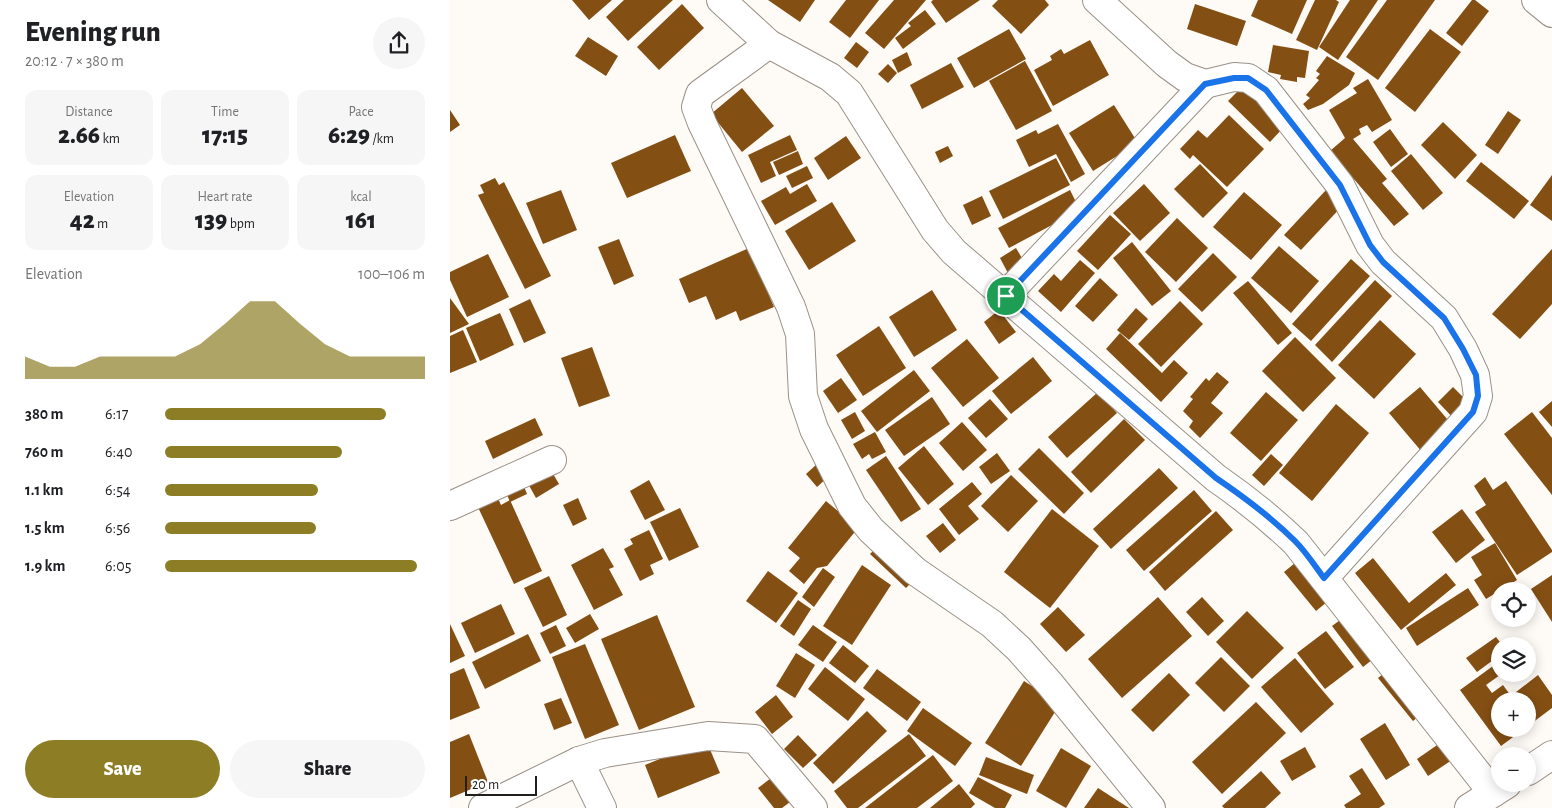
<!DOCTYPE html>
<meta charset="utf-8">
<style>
:root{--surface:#fff;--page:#f6f6f6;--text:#202124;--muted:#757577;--accent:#8d7e25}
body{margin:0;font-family:"Alegreya Sans",sans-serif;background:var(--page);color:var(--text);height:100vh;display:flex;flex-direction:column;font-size:19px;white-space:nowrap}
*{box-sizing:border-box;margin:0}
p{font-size:16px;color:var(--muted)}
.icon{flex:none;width:28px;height:28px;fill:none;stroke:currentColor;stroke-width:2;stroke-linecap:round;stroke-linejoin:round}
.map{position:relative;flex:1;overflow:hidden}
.side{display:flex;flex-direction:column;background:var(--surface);width:450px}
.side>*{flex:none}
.fabs{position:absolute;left:1041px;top:582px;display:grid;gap:10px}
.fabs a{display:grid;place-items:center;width:45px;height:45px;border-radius:50%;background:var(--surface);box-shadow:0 2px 12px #0003;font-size:25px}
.scale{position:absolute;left:15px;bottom:12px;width:72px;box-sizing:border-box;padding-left:5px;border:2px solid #221e1b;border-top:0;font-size:14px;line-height:18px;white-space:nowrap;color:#221e1b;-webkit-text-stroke:4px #fff;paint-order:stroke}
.pin{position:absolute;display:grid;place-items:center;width:42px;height:42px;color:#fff;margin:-21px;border:2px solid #fff;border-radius:50%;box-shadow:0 1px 5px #0007}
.round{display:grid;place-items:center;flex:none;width:52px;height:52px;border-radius:26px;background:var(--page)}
.overview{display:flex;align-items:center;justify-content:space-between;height:85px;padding:0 25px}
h1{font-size:28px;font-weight:800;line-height:38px}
.figures{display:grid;grid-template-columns:repeat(3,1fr);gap:8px;height:85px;padding:5px 25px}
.figures div{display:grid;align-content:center;border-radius:12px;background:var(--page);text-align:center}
.figures b{font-size:25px;font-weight:800}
.figures small{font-size:14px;font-weight:400}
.figures p{font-size:14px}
.chart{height:140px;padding:10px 25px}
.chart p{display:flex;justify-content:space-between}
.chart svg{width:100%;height:90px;margin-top:5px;fill:var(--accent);opacity:.7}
.primary-button{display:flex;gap:10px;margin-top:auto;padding:10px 25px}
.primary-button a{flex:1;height:58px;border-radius:30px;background:var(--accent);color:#fff;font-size:20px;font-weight:800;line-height:58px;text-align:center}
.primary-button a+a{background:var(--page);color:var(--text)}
ul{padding:0 25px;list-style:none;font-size:16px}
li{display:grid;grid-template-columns:80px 60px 1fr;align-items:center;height:38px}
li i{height:12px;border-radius:6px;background:var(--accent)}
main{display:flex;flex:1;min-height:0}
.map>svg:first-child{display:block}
.building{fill:#844f13}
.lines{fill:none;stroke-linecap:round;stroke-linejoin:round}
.minor-casing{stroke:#9a9187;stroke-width:30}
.secondary-casing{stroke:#9a9187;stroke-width:30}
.minor{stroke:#fff;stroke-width:28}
.secondary{stroke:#fff;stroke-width:28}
.route-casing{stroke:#fff;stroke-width:10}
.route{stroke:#1a73e8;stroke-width:6}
</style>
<main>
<section class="side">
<div class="overview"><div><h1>Evening run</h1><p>20:12 · 7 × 380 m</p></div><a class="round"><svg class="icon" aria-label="share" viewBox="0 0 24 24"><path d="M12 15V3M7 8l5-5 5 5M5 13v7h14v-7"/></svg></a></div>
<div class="figures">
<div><p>Distance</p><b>2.66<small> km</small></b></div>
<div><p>Time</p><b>17:15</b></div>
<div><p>Pace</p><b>6:29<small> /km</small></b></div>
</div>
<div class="figures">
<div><p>Elevation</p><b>42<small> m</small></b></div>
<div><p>Heart rate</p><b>139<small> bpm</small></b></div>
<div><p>kcal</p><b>161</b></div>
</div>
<div class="chart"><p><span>Elevation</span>100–106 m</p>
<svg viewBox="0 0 160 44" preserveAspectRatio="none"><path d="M0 44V33L10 38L20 38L30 33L40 33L50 33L60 33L70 27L80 17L90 6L100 6L110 17L120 27L130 33L140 33L150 33L160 33V44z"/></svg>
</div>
<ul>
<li><b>380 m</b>6:17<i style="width:85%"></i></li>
<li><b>760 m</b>6:40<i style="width:68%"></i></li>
<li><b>1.1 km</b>6:54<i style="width:59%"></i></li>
<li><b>1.5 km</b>6:56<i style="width:58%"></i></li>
<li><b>1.9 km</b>6:05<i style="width:97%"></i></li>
</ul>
<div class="primary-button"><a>Save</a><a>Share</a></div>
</section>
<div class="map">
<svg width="1102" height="808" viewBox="0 0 1102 808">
<rect width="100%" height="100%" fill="#fefaf6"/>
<g class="building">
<polygon points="122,0 162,0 139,20"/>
<polygon points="174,0 223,0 178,41 156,17"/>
<polygon points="318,0 365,0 350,22"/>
<polygon points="396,0 429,0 400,38 379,22"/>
<polygon points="444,0 476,0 434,49 415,33"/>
<polygon points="483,0 530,0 496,23 481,2"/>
<polygon points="548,0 595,0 599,5 571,34 542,6"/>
<polygon points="808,0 857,0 842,34 801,16"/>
<polygon points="865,0 886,0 889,2 867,50 846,40"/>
<polygon points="900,0 928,0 888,60 869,47"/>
<polygon points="937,0 985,0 928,80 896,57"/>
<polygon points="1022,0 1025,0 1039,11 1012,46 996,33"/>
<polygon points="232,4 254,28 209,70 187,47"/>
<polygon points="745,4 796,21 787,46 737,29"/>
<polygon points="475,10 486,24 453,49 445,38 461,26 458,23"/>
<polygon points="559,29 576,59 524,88 507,58"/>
<polygon points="980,29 1011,52 965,112 935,88"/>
<polygon points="138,37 168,56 156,76 125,56"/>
<polygon points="640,40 659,75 603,106 584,70 602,60 600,56 611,49 614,54"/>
<polygon points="406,42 419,52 407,68 394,58"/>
<polygon points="823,45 859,51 855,78 847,77 847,82 830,79 831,75 818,72"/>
<polygon points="457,52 462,65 448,73 442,60"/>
<polygon points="877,56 905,73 899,85 873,104 858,110 853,104 860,98 856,95 869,80 866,78 870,74 866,71"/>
<polygon points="575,61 602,111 566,130 539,81"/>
<polygon points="501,63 514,87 472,109 460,85"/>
<polygon points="438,64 447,73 438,83 428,74"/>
<polygon points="918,79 942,120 922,132 917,125 909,129 911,134 903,139 937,179 932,183 959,214 944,226 880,151 895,138 879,110 907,93 903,88"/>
<polygon points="792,87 833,128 820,142 778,101"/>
<polygon points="292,88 324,126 292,152 261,114"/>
<polygon points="664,105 688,143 643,171 619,133"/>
<polygon points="0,110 10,125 0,132"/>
<polygon points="1058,111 1071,120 1048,154 1035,145"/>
<polygon points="779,115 814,149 777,187 743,155 740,159 730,149 748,130 757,138"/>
<polygon points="993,122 1027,155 1005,179 971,145"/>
<polygon points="608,124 635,174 621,182 606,154 579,167 566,140 586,130 588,134"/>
<polygon points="940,129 958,154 941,167 923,142"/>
<polygon points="225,135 241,171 177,198 161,163"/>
<polygon points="340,135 347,150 320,162 326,176 311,183 298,155"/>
<polygon points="396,136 411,158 378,180 364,158"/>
<polygon points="498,146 503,156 490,163 485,152"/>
<polygon points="348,151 353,164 329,175 323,162"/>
<polygon points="961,154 993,193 973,210 941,171"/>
<polygon points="606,158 620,185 553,219 539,191"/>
<polygon points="1031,162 1079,201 1064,219 1016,181"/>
<polygon points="750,164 778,193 753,218 724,189"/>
<polygon points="357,166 363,178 342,188 336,176"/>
<polygon points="1102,175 1102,221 1080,205"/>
<polygon points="45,178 49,185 54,182 101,276 75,289 28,195 34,193 30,185"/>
<polygon points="357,184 367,201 325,225 311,201 336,187 340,194"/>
<polygon points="694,184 720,213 690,241 663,213"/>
<polygon points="877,189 894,204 851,250 834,235"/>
<polygon points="111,190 127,230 93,244 76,203"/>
<polygon points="620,190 630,210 559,248 548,228"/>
<polygon points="794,192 832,225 801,260 763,227"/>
<polygon points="532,196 541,216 522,225 513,205"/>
<polygon points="382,202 406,241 359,270 335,231"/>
<polygon points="660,215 681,234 648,270 627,251"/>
<polygon points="727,218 758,248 726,282 695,252"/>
<polygon points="169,239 184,276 164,285 148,247"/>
<polygon points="682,242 721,291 702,306 663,258"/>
<polygon points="829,246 869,281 841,313 801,278"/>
<polygon points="299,248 324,307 290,321 286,311 266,320 256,296 239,303 229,279"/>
<polygon points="566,248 576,265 559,275 550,258"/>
<polygon points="1102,249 1102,304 1070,339 1042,314"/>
<polygon points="763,253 787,277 752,312 728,289"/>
<polygon points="38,254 59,297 17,317 0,280 0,272"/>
<polygon points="901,259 920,276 861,341 842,324"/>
<polygon points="630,260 645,273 611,312 588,291 604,274 611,281"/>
<polygon points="650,278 668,295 643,322 625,306"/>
<polygon points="925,280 942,296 882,362 865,345"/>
<polygon points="798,281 842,333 828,345 783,293"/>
<polygon points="482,290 507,330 464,357 439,317"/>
<polygon points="0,298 19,324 0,333"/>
<polygon points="80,299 96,333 74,343 59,309"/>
<polygon points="730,301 753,324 711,367 688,344"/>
<polygon points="686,308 698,319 679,340 667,330"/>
<polygon points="549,310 566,332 549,344 534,322"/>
<polygon points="50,313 64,345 30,361 16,328"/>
<polygon points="930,320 966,354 924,399 888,365"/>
<polygon points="429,326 456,368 413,396 386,355"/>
<polygon points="13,330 27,362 0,373 0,336"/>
<polygon points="670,333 712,373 724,360 738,373 711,402 656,349"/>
<polygon points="845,337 886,378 853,412 812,371"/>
<polygon points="517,339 549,378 513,407 481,368"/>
<polygon points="142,347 160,396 129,407 111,358"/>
<polygon points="583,357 602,381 561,414 542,391"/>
<polygon points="464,370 480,391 427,432 411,411"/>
<polygon points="767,372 779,382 761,403 773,413 750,438 739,427 743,421 733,411 743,399 740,397 756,378 759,381"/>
<polygon points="391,378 407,400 388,413 373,391"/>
<polygon points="970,387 1003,426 972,452 939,413"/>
<polygon points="1003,387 1022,406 1007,422 988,402"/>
<polygon points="648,392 667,413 617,458 598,437"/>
<polygon points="816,392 848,420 811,461 780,433"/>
<polygon points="482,397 500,424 454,456 435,430"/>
<polygon points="540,399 558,419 536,438 518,418"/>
<polygon points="1102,401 1102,427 1089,412"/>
<polygon points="886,404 919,433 862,501 829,473"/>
<polygon points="405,412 415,431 402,439 391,420"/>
<polygon points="1082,412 1102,438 1102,495 1054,434"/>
<polygon points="85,418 93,435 43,459 35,441"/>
<polygon points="674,419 695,440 641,493 621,472"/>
<polygon points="512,422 537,450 513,471 489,443"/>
<polygon points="425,432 436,452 422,459 419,454 412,459 403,444"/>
<polygon points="474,446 504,484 478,505 448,468"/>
<polygon points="589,448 634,493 614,514 568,469"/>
<polygon points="547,453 560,471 541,484 529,467"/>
<polygon points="821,454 833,465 814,486 802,475"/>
<polygon points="436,456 471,509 451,522 416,470"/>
<polygon points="367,464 378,477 367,487 356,474"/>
<polygon points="99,467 109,484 86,498 76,480"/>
<polygon points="709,468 728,488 661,549 643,529"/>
<polygon points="561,475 588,501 558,532 531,506"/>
<polygon points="1035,477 1043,490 1056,481 1102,550 1102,552 1067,575 1025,512 1036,505 1024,486"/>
<polygon points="71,479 77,494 60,502 54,487"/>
<polygon points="199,480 215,510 195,520 180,491"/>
<polygon points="522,482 532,494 518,506 529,519 509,535 489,509"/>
<polygon points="744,490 762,511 694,571 676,550"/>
<polygon points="47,496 51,505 60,500 92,571 64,584 27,505"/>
<polygon points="128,498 137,519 123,526 113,505"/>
<polygon points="376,501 408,528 377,566 367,568 354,584 339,571 350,558 338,548"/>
<polygon points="230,508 249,547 219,561 200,522"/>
<polygon points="602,509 649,546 600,608 554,572"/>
<polygon points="1012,509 1035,540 1006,563 982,532"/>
<polygon points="766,511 783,530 715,591 699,572"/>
<polygon points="493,523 506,540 490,553 476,536"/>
<polygon points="199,530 213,559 200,565 204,574 190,581 174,549 183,544 180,539"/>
<polygon points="1045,543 1067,580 1036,599 1024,580 1032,575 1021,557"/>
<polygon points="429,545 465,579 456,588 420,554"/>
<polygon points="153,548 164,567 159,569 173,595 144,610 121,565"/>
<polygon points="851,558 883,597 866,611 834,572"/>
<polygon points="923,558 959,603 996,573 1006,585 951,630 905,573"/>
<polygon points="412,565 441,585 402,645 373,626"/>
<polygon points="373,568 385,577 364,607 352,597"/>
<polygon points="318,571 348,593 326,623 296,601"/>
<polygon points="1102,575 1102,622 1081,589"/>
<polygon points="99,576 117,615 93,627 74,588"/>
<polygon points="1018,588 1029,605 967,646 956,628"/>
<polygon points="708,597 742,636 672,698 638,659"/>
<polygon points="752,597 774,621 758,636 736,612"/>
<polygon points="348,600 361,609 344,636 330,626"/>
<polygon points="51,604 65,634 25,653 11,623"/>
<polygon points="608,607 635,635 616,652 590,624"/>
<polygon points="797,611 834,648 802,679 766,642"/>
<polygon points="140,614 149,629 125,643 116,628"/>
<polygon points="207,615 245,707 189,730 151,639"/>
<polygon points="897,615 927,656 913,667 882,626"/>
<polygon points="0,624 15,656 0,663"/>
<polygon points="106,625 116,646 100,654 90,633"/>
<polygon points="363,625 387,642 373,662 348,645"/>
<polygon points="876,631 904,667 875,689 847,653"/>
<polygon points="78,634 91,661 35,689 22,662"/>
<polygon points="1046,637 1053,646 1050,646 1050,655 1027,672 1016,658"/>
<polygon points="135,644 169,725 135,739 102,657"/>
<polygon points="393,645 419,666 405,683 379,663"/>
<polygon points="346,653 365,665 345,698 326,686"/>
<polygon points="771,657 800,686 774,712 745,683"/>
<polygon points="845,658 884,704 851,733 811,687"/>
<polygon points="1043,666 1050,675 1036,685 1042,693 1053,685 1061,696 1088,675 1102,695 1102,708 1078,726 1078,701 1050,701 1050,729 1074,729 1051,746 1010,690"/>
<polygon points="375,667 415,699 398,721 358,689"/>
<polygon points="14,668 30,708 0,720 0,674"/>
<polygon points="427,669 471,702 457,721 413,688"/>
<polygon points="938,670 973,713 963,721 928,678"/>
<polygon points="719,673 740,695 703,732 681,710"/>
<polygon points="574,681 610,704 571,766 535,743"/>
<polygon points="326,695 343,717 322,734 305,712"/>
<polygon points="111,698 122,723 104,730 94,704"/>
<polygon points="806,702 836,733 772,794 742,762"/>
<polygon points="473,708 522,743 505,766 457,731"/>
<polygon points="417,711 437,731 383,784 363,763"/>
<polygon points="935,723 960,765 936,780 910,739"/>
<polygon points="19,734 38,782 0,798 0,742"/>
<polygon points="459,734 476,756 408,808 397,808 384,791"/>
<polygon points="348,735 367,755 353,768 334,749"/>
<polygon points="256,740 270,773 208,798 195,765"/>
<polygon points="993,741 1005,758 978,776 967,759"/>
<polygon points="855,747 866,767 842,781 830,761"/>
<polygon points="611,748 641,766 616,808 586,791"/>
<polygon points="483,755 503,781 467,808 415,808"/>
<polygon points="536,757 584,775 577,794 529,775"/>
<polygon points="912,768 935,804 929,808 896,808 894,805 911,794 899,776"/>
<polygon points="811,771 831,793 815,808 774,808 772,806"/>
<polygon points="325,775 344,799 332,808 324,808 308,788"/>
<polygon points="528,777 562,795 555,808 545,808 519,793"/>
<polygon points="509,784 525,804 521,808 480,808"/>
<polygon points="648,788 679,808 634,808"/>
</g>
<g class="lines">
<defs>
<g id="minor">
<path d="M271,0L319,44L380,77L399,93L485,230L504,252L766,478C795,498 821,519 846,543L1043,793"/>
<polyline points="647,0 717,64 735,77 755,84 784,77 798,78 816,90 890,185 920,245 933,262 994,318 1013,349 1025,375 1028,396 1023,412 874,578"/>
<polyline points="1086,0 1102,13"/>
<polyline points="319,44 250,94 246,107 252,123 341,307 350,334 353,396 364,429 402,506 421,530 465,571 542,624 569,649 600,684 701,808"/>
<polyline points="555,296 755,84"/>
<polyline points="0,506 102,460"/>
<polyline points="129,761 152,808"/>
<polyline points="33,808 129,761 155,753 258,736 305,739 363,808"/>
</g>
<g id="secondary">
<polyline points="1078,771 1102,755"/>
<polyline points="1019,808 1057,784"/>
</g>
</defs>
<use href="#minor" class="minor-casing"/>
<use href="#secondary" class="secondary-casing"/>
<use href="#minor" class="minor"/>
<use href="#secondary" class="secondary"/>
</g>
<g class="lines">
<defs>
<path id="route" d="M784,78H798L816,90L890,185L920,245L933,262L994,318L1013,349L1026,375L1028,396L1023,412L874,578C865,566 856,552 845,541C821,517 794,497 766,478L556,296L755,84Z"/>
</defs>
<use href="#route" class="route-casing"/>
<use href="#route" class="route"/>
</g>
</svg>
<div class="fabs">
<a><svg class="icon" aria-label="locate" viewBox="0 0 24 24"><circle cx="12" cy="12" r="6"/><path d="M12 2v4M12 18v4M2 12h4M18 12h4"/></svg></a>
<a><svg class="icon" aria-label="layers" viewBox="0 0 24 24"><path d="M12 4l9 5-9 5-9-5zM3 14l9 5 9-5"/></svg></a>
<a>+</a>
<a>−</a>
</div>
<div class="scale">20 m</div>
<div class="pin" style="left:556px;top:296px;background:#1e9e55"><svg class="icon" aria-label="arrive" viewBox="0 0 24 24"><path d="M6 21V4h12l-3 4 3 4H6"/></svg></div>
</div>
</main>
